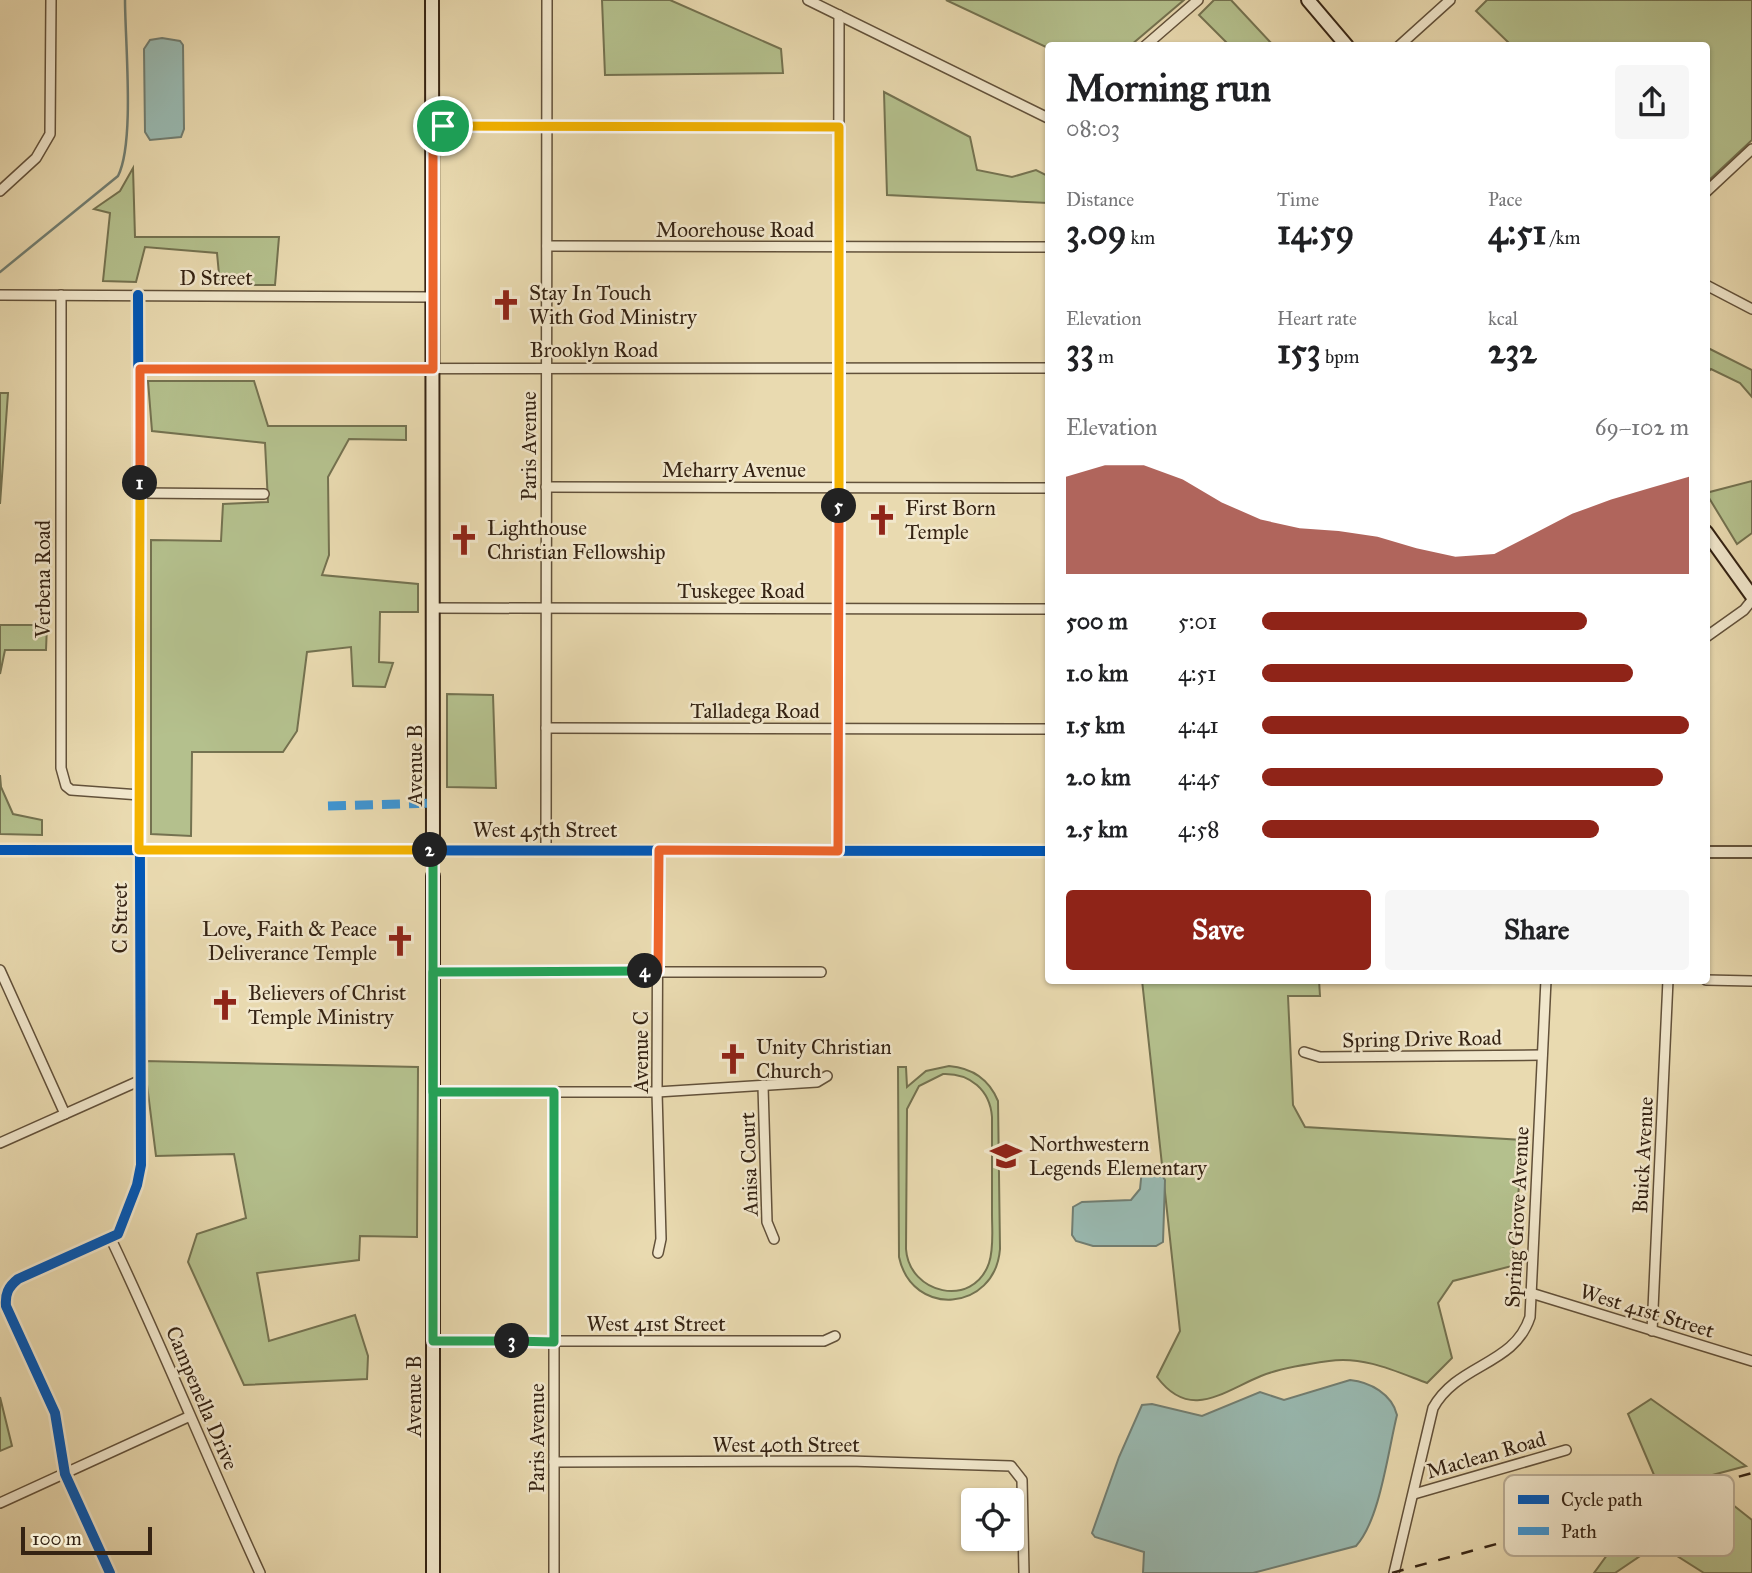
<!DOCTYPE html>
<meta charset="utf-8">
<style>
:root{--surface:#fff;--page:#f6f6f6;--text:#202124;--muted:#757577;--accent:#8f2418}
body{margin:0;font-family:"IM FELL Great Primer",serif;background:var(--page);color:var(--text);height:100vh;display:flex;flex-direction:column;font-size:26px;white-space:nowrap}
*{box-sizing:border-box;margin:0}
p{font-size:23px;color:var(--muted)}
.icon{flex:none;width:38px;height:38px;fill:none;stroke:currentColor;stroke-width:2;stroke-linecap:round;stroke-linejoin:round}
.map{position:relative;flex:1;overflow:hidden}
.panel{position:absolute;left:1045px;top:42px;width:665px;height:942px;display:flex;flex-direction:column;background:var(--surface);border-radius:7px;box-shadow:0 2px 5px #0004}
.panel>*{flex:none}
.tools{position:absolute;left:961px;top:1488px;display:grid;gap:14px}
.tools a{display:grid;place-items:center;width:63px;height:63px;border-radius:7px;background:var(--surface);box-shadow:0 2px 5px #0004;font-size:35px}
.scale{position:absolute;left:21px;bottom:18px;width:131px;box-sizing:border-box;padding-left:7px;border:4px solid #352313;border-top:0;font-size:19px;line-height:24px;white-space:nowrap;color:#352313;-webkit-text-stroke:5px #f1e7cc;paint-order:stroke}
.pin{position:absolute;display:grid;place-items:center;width:60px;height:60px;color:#fff;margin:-30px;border:4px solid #fff;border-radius:50%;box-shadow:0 2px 7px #0007}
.km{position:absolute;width:35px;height:35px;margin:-18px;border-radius:50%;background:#222;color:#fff;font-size:19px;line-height:35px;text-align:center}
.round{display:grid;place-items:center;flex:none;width:74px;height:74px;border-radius:7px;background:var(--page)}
.headline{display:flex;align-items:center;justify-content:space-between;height:119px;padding:0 21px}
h1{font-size:38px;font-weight:700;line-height:52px}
.stats{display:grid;grid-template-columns:repeat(3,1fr);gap:10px;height:119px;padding:7px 21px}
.stats div{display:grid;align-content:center}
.stats b{font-size:35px;font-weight:700}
.stats small{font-size:19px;font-weight:400}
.stats p{font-size:19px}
.chart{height:196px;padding:14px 21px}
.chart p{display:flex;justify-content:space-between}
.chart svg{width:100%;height:126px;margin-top:7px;fill:var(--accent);opacity:.7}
.button{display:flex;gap:14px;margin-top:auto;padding:14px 21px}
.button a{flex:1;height:80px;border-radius:7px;background:var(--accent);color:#fff;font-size:28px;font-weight:700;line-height:80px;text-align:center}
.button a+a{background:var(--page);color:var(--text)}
ul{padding:0 21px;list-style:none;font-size:23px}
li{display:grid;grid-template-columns:112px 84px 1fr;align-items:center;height:52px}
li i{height:18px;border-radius:9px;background:var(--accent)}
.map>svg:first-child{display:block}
.green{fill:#b4c08d;stroke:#747250;stroke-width:2;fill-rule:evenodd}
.water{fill:#99bab2;stroke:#717e72;stroke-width:2}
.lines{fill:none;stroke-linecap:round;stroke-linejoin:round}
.stream{stroke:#717e72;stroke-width:2.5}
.minor-casing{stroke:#62513a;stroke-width:12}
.tertiary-casing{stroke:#62513a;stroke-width:14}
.secondary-casing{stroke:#352313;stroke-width:16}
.minor{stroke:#f1e7cc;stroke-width:9}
.tertiary{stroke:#f1e7cc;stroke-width:10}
.secondary{stroke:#f1e7cc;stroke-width:12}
.rail{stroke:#352313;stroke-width:2.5;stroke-dasharray:12 12;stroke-linecap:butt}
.quiet{stroke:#3e95d3;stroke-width:9;stroke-dasharray:18 9;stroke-linecap:butt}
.cycleway-casing{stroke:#f1e7cc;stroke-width:15}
.cycleway{stroke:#0057b8;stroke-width:10}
.split-1-casing{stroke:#fff;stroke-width:14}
.split-2-casing{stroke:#fff;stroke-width:14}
.split-3-casing{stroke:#fff;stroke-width:14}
.split-4-casing{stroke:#fff;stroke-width:14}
.split-5-casing{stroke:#fff;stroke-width:14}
.split-6-casing{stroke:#fff;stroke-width:14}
.split-1{stroke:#f0652b;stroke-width:9}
.split-2{stroke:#f5b400;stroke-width:9}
.split-3{stroke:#22a559;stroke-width:9}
.split-4{stroke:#22a559;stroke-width:9}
.split-5{stroke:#f0652b;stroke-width:9}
.split-6{stroke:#f5b400;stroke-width:9}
.labels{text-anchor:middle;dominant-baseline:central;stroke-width:5;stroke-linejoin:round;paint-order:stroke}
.street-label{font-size:21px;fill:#352313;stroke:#f1e7cc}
.poi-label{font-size:21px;fill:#352313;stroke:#f1e7cc;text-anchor:start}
.key{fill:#f1e7cc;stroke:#b9ac94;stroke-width:2}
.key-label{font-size:19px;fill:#352313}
</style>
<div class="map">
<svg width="1752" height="1573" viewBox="0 0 1752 1573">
<rect width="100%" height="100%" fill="#e9dab0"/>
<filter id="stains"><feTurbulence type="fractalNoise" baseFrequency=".00286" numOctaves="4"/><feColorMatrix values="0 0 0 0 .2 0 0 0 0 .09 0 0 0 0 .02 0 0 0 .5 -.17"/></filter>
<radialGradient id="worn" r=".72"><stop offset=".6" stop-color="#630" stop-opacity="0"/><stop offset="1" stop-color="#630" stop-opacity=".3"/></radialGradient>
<g class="green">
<polygon points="602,0 670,0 781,49 783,73 605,75"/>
<polygon points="946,0 1184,0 1131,45 1048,46 1048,48"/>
<polygon points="1214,0 1231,0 1273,45 1229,45 1199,15"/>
<polygon points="1487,0 1752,0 1752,140 1706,183 1706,46 1511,45 1476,11"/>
<polygon points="884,92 970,137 977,170 1012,177 1036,170 1048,176 1048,203 887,195"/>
<polygon points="133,168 135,237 279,237 275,285 220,285 217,253 145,247 136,282 103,281 110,213 94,209 120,191"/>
<polygon points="1706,347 1752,370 1752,397 1740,383 1711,369 1706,374"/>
<polygon points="148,381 254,381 268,426 406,426 406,440 349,439 328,477 329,555 322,575 418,584 418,612 380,612 379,662 393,663 385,687 353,686 351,647 307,652 297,731 283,752 192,752 191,836 151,834 151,540 221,541 223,504 268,502 265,443 152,431"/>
<polygon points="0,393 8,393 0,504"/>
<polygon points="1752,481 1752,533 1737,544 1706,493"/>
<polygon points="0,625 47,625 46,650 5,650 0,674"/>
<polygon points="447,694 493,695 496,788 447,787"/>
<polygon points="0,775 1,787 13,814 42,820 42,835 0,834"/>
<path d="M1142,980H1319L1320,996H1288L1293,1105L1305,1127L1523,1140L1512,1266L1453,1281L1438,1303L1452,1358L1427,1383C1395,1371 1364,1356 1329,1361C1307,1364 1280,1368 1261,1376C1222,1392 1190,1421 1157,1377L1180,1331Z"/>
<polygon points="144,1061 418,1067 417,1237 360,1236 359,1260 257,1273 269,1341 355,1315 368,1356 367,1379 244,1385 188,1262 197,1234 246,1218 234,1154 156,1156"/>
<path d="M949,1066C972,1068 989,1079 998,1101L1000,1249C995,1312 912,1318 899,1257L898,1067H906L907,1087L926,1071ZM943,1074C970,1073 990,1090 992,1117C992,1149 992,1182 992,1215C992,1230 994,1248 989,1263C973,1309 909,1294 906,1249L907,1109L919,1086Z"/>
<polygon points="0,1397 12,1446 0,1451"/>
<polygon points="1651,1399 1746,1466 1660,1489 1628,1414"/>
<polygon points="1728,1501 1752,1520 1752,1573 1704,1573 1658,1544 1615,1573 1594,1573 1623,1533"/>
</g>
<g class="water">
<polygon points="162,38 180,41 183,45 184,129 181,137 150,140 145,132 144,49 150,40"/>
<polygon points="1147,1165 1155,1165 1165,1180 1163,1242 1156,1246 1093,1246 1076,1241 1072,1235 1073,1207 1082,1202 1131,1200 1140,1189 1142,1169"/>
<path d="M1350,1380C1370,1382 1392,1394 1397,1415C1388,1451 1380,1520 1356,1546L1253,1573H1143L1144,1552L1095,1537L1092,1533L1119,1457L1142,1405L1152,1404L1202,1416L1260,1392L1284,1400Z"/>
</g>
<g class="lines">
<path class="stream" d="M0,272L118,176C135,143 125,41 125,0"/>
<defs>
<g id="minor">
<polyline points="808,0 1048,118"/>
<polyline points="1145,46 1198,0"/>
<polyline points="1399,46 1450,0"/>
<polyline points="433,126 839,127"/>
<polyline points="0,191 36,158 50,134 51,0"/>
<polyline points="1706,192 1752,149"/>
<polyline points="547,246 1048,247"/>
<polyline points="1706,285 1752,309"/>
<polyline points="0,295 433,297"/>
<polyline points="61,295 61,768 66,786 71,790 140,795"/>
<polyline points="140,369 1048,368"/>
<polyline points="546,487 1048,488"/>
<polyline points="139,493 264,494"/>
<polyline points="433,608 1048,609"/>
<polyline points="1706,637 1744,610 1752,600"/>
<polyline points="546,728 1048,729"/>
<polyline points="546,850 547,0"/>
<polyline points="838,851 839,15"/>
<polyline points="0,970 65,1114"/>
<polyline points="433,972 821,972"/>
<polyline points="1706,980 1752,981"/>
<polyline points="1304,1052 1320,1057 1542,1055"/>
<polyline points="763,1086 767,1222 774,1239"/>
<polyline points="433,1092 657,1092 817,1082 827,1076"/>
<polyline points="0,1143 141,1080"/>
<path d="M110,1237C163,1348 209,1462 260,1573"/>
<polyline points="658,1253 661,1239 657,1092 658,850"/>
<polyline points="1531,1293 1752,1361"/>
<polyline points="1652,1331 1668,980"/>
<polyline points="433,1341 824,1341 835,1336"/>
<polyline points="554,1462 849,1461 1011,1466 1022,1480 1024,1573"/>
<polyline points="1414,1494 1566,1450"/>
<polyline points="0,1503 188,1417"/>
<path d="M110,1573L65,1474L55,1413L6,1306C5,1294 8,1287 18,1279L118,1234L137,1185L141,1165L138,295"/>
<polyline points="554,1573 554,1092"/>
<path d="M1394,1573L1433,1408C1458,1363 1514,1366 1530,1317L1546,980"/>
</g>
<g id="tertiary">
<polyline points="0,850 1048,851"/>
<polyline points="1706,852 1752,852"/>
<polyline points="433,876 433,850"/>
</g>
<g id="secondary">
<polyline points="432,0 433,850"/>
<polyline points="1308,0 1347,46"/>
<polyline points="1706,532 1752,596"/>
<polyline points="433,876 433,1573"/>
</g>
</defs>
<use href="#minor" class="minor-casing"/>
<use href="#tertiary" class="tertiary-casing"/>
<use href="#secondary" class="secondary-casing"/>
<use href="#minor" class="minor"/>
<use href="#tertiary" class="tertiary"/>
<use href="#secondary" class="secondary"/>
<polyline class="rail" points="1392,1573 1752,1473"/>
<polyline class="quiet" points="328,806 434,803"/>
<defs>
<g id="cycleway">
<polyline points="0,850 1048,851"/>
<path d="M110,1573L65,1474L55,1413L6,1306C5,1294 8,1287 18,1279L118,1234L137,1185L141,1165L138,295"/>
</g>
</defs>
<use href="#cycleway" class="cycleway-casing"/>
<use href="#cycleway" class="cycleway"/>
</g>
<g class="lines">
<defs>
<polyline id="split-1" points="140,483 140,369 433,369 433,127 443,126"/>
<polyline id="split-2" points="140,483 139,850 430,850"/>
<polyline id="split-3" points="430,850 433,850 433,1092 554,1092 554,1342 512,1341"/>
<polyline id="split-4" points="512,1341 433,1341 433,972 645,971"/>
<polyline id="split-5" points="645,971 658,971 659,850 838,851 839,506"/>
<polyline id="split-6" points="443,126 839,127 839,506"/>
</defs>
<use href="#split-1" class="split-1-casing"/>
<use href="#split-2" class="split-2-casing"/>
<use href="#split-3" class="split-3-casing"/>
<use href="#split-4" class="split-4-casing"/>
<use href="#split-5" class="split-5-casing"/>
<use href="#split-6" class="split-6-casing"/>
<use href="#split-1" class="split-1"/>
<use href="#split-2" class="split-2"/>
<use href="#split-3" class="split-3"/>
<use href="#split-4" class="split-4"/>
<use href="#split-5" class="split-5"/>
<use href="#split-6" class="split-6"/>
</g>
<defs>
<symbol id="church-bare" viewBox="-9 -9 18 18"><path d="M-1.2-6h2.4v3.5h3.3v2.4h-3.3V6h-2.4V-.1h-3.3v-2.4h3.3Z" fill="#8f2418" stroke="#f1e7cc" stroke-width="2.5" paint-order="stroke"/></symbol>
<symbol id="school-bare" viewBox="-9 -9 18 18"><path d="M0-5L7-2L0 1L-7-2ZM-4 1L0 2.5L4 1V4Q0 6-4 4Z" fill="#8f2418" stroke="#f1e7cc" stroke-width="2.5" paint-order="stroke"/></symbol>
</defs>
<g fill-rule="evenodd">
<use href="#church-bare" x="484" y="283" width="44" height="44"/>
<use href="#church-bare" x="860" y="498" width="44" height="44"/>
<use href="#church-bare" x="442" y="518" width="44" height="44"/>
<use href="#church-bare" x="378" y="919" width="44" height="44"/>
<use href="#church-bare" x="203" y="983" width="44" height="44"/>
<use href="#church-bare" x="711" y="1037" width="44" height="44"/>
<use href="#school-bare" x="984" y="1134" width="44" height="44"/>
</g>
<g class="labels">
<g class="street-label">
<text x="735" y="230">Moorehouse Road</text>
<text x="216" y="278">D Street</text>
<text x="594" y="350">Brooklyn Road</text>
<text transform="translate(529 446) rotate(-90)">Paris Avenue</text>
<text x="734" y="470">Meharry Avenue</text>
<text transform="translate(43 579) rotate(-90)">Verbena Road</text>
<text x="741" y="591">Tuskegee Road</text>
<text x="755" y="711">Talladega Road</text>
<text transform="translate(415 765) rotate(-90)">Avenue B</text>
<text x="545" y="830">West 45th Street</text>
<text transform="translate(120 918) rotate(-90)">C Street</text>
<text transform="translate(1422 1039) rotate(-1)">Spring Drive Road</text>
<text transform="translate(641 1052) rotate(-90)">Avenue C</text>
<text transform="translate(1643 1155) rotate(-87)">Buick Avenue</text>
<text transform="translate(749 1164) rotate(-92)">Anisa Court</text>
<text transform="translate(1517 1217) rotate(-87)">Spring Grove Avenue</text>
<text transform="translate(1647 1311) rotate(17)">West 41st Street</text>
<text x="656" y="1324">West 41st Street</text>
<text transform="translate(414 1396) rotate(-90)">Avenue B</text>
<text transform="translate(202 1398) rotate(67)">Campenella Drive</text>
<text transform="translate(537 1438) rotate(-90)">Paris Avenue</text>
<text x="786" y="1445">West 40th Street</text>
<text transform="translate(1486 1455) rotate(-16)">Maclean Road</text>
</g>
<g class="poi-label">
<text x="529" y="293">Stay In Touch<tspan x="529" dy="24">With God Ministry</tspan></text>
<text x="905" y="508">First Born<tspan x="905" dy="24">Temple</tspan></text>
<text x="487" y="528">Lighthouse<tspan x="487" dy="24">Christian Fellowship</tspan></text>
<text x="377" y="929" text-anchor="end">Love, Faith &amp; Peace<tspan x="377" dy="24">Deliverance Temple</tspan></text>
<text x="248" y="993">Believers of Christ<tspan x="248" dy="24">Temple Ministry</tspan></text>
<text x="756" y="1047">Unity Christian<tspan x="756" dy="24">Church</tspan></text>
<text x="1029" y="1144">Northwestern<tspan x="1029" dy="24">Legends Elementary</tspan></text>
</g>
</g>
<rect x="1504" y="1475" width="230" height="81" rx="10" class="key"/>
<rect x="1518" y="1495" width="31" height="9" fill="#0057b8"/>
<rect x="1518" y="1527" width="31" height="8" fill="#3e95d3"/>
<g class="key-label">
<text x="1561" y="1506">Cycle path</text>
<text x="1561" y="1538">Path</text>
</g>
<rect width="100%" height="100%" filter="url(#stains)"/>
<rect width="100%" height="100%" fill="url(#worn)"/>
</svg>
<div class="tools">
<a><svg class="icon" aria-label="locate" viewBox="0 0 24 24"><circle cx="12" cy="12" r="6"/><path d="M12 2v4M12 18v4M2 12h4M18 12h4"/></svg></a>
</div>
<div class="scale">100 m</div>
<div class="pin" style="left:443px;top:126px;background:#1e9e55"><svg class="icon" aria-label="arrive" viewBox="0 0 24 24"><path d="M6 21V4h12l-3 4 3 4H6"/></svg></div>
<b class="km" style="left:140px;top:483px">1</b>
<b class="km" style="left:430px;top:850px">2</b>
<b class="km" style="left:512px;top:1341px">3</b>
<b class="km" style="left:645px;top:971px">4</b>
<b class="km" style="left:839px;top:506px">5</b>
<section class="panel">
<div class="headline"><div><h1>Morning run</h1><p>08:03</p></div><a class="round"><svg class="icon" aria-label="share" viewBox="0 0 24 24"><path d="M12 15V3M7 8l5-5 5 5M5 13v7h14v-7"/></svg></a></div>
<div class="stats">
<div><p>Distance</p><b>3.09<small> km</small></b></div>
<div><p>Time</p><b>14:59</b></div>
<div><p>Pace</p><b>4:51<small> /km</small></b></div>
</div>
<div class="stats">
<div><p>Elevation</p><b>33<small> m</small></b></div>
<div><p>Heart rate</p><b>153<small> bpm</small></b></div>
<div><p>kcal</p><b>232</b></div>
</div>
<div class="chart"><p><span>Elevation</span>69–102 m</p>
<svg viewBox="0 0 160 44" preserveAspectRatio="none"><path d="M0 44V10L10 6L20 6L30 11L40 19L50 25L60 28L70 29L80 31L90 35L100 38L110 37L120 30L130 23L140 18L150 14L160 10V44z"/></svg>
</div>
<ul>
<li><b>500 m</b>5:01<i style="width:76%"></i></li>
<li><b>1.0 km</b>4:51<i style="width:87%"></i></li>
<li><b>1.5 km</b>4:41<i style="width:100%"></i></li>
<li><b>2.0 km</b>4:45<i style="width:94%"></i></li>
<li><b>2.5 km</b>4:58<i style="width:79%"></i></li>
</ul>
<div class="button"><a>Save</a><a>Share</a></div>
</section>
</div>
